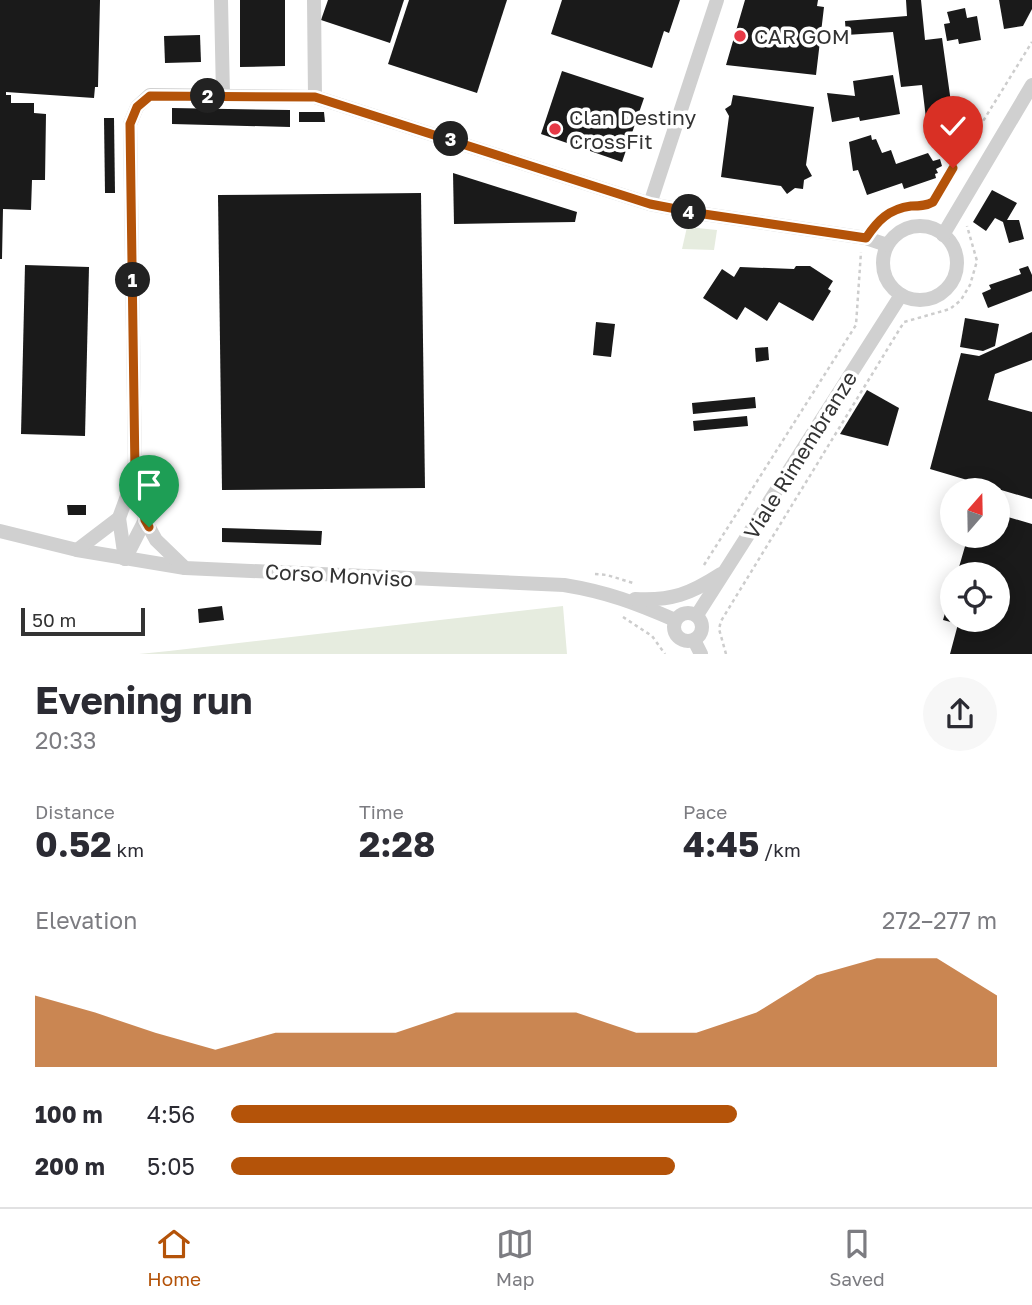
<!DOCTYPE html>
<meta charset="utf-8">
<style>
:root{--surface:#fff;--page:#f7f7f7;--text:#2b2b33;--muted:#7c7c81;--line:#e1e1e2;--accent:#b45309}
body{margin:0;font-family:"Golos Text",sans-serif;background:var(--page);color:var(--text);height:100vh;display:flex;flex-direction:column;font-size:26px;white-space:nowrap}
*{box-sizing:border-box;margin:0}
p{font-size:23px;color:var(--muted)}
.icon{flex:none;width:38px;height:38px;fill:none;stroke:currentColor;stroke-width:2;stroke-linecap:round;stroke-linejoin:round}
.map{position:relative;height:654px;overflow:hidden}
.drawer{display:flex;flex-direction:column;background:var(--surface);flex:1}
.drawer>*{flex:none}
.needle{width:46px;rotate:20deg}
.fabs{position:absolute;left:940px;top:478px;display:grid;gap:14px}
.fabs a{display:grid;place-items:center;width:70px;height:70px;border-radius:50%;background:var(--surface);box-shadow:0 4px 18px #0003;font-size:35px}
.scale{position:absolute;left:21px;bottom:18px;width:124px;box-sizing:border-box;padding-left:7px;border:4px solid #333;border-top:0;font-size:19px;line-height:24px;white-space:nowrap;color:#333;-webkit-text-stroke:5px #fff;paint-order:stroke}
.pin{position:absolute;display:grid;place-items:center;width:60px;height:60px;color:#fff;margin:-72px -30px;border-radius:50% 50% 50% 0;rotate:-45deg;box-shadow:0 0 7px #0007}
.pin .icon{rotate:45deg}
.km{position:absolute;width:35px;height:35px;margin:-18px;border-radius:50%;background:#222;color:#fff;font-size:19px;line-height:35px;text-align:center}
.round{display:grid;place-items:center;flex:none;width:74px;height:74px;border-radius:37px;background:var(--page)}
.summary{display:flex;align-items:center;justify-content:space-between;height:119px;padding:0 35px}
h1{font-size:38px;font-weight:700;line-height:52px}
.stats{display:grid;grid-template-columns:repeat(3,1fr);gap:10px;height:119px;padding:7px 35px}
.stats div{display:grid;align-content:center}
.stats b{font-size:35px;font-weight:700}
.stats small{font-size:19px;font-weight:400}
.stats p{font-size:19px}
.chart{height:196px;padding:14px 35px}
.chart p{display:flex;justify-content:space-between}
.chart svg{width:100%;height:126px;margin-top:7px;fill:var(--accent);opacity:.7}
ul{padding:0 35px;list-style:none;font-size:23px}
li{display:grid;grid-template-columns:112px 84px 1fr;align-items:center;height:52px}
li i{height:18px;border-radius:9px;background:var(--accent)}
.tabs{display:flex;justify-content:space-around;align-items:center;height:98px;border-top:2px solid var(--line);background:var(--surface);font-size:19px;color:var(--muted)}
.tabs a{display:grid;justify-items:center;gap:4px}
.tabs .active{color:var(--accent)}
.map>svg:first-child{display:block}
.green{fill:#e6ecdf}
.building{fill:#1a1a1a}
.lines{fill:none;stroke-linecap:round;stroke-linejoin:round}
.path{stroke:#cdcdcd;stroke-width:2.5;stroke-dasharray:3.5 3.5;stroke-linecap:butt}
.minor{stroke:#d0d0d0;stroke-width:14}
.route-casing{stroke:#fff;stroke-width:14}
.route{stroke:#b45309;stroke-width:9}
.poi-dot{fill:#e63946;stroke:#fff;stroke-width:2.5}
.labels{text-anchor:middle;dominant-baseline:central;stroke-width:7;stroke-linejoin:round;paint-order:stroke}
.poi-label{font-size:21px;fill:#333;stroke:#fff;text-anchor:start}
.street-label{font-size:21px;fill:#333;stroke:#fff}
</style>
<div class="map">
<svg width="1032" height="654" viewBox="0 0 1032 654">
<rect width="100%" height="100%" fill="#fff"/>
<g class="green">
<polygon points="687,227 717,230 714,250 682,249"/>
<polygon points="563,606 567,654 139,654 169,651"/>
</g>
<g class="building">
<polygon points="0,0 100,0 98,87 95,87 94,98 6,92 6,95 11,95 11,103 34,103 34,113 46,114 45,180 32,180 31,210 3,209 2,259 0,259"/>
<polygon points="240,0 285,0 285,66 240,67"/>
<polygon points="328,0 404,0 390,43 321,20"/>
<polygon points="409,0 507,0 477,93 388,64"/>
<polygon points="562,0 680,0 669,33 664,31 652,68 551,34"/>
<polygon points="745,0 818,0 817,6 824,7 816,75 726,65"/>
<polygon points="906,0 921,0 925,40 942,38 954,124 938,129 937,126 927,127 922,85 901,87 893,32 846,35 845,21 907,16"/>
<polygon points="999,0 1032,0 1032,9 1023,26 1004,29"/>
<polygon points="965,8 967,18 977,16 981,40 959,44 958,39 947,41 944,24 950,23 947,12"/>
<polygon points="200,35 201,62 165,63 164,36"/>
<polygon points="562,71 644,98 622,162 541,134"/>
<polygon points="893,75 900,114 860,121 859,117 832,122 827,93 855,96 853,81"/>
<polygon points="733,95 814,107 806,165 812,176 804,180 803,189 795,188 787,194 781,186 721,177 729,116 725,109 731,105"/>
<polygon points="172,108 290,110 290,127 172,124"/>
<polygon points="299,112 324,112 325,122 299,122"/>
<polygon points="104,118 114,118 115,193 105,193"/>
<polygon points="871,135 872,140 876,139 882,153 891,150 896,164 928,153 933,161 940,159 942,166 936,169 938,173 935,174 936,178 904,189 902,183 867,195 858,170 853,171 849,142"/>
<polygon points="453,173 577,212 575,222 454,224"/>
<polygon points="992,190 1017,203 1007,220 1019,220 1024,239 1009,243 1003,222 995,218 986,231 973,222"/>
<polygon points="421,193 425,488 222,490 218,195"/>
<polygon points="25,265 89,267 85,436 21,434"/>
<polygon points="796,266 810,266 833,281 828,289 831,291 813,321 779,302 767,321 745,307 737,320 703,298 722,269 734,277 740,267 794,269"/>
<polygon points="1028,266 1032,275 1032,291 988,308 982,293 991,289 989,285 1021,274 1019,269"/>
<polygon points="965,318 999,324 995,346 983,351 960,347"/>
<polygon points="596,322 615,324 611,357 593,355"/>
<polygon points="1032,332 1032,360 995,374 988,400 1032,412 1032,499 930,469 961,353 979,356"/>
<polygon points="768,347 769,360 756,362 755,348"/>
<polygon points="867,390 899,408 888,446 840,434"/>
<polygon points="755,397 756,408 693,414 692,403"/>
<polygon points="747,416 748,426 694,431 693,421"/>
<polygon points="67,505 86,505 86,515 68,515"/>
<polygon points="998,514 1032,524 1032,654 950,654 958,624 943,620 951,593 952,620 998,620 998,574 957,574 968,536 998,536"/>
<polygon points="222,528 322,531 321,545 222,542"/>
<polygon points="222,606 224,620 199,623 198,609"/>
</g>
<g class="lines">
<g class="path">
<path d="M874,225C896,199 914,214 933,202L1032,42"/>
<polyline points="704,565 856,325 861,252"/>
<polyline points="595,574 607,575 633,583"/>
<polyline points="623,617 652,636 665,654"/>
<polyline points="726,654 719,629 721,621 904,322 950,309 961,300 970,285 977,261 967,226"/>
</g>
<g class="minor">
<polyline points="221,0 223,96"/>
<polyline points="314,0 315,97"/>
<polyline points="650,204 717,0"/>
<circle cx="920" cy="263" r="37"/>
<polyline points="943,235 1032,85"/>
<polyline points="119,518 125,559"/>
<path d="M0,531L77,550L185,568L564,585C607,592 636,603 675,620"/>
<polyline points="77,550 119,518 134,477"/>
<polyline points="125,559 145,520"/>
<polyline points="185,568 156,540 145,520 135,472 130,124 137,107 150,95 315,97 650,204 697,213 866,238 887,245"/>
<path d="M635,599C672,601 690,594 721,574"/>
<circle cx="688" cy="627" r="14"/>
<polyline points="697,615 901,295"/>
<polyline points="694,640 701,654"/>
</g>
</g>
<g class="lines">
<defs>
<path id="route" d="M149,527L145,520L135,472L130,124L137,107L150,96L315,97L650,204L697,213L866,238C878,220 889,209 911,206C919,206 926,206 933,202L953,168"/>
</defs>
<use href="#route" class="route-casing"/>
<use href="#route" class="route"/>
</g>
<g class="poi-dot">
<circle cx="740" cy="36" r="7"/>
<circle cx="555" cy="129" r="7"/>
</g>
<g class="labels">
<g class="poi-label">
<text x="754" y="36">CAR GOM</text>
<text x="569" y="117">Clan Destiny<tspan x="569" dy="24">CrossFit</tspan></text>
</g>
<g class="street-label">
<text transform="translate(800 455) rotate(-58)">Viale Rimembranze</text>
<text transform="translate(339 575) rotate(3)">Corso Monviso</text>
</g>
</g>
</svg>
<div class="fabs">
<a><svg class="needle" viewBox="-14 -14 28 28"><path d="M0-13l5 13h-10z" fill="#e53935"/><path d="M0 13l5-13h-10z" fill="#7c7c81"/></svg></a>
<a><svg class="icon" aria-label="locate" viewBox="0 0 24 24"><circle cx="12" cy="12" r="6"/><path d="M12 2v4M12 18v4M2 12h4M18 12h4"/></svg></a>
</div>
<div class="scale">50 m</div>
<div class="pin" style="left:149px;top:527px;background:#1e9e55"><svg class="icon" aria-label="arrive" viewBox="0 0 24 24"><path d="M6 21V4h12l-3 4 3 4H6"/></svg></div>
<div class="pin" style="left:953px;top:168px;background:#d93025"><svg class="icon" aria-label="check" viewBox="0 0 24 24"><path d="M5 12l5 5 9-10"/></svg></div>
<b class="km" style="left:133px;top:280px">1</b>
<b class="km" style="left:208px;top:96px">2</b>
<b class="km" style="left:451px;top:139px">3</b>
<b class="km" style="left:689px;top:212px">4</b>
</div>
<section class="drawer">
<div class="summary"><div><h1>Evening run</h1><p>20:33</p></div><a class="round"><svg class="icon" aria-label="share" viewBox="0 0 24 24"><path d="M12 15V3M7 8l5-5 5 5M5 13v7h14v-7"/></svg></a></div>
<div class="stats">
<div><p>Distance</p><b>0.52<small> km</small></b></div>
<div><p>Time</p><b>2:28</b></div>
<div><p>Pace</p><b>4:45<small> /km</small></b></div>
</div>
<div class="chart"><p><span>Elevation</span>272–277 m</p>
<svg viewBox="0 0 160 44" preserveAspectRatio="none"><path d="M0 44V19L10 25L20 32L30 38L40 32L50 32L60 32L70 25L80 25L90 25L100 32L110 32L120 25L130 12L140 6L150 6L160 19V44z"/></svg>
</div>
<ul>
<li><b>100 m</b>4:56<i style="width:66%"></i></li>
<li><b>200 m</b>5:05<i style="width:58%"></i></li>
</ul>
</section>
<nav class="tabs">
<a class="active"><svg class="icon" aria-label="home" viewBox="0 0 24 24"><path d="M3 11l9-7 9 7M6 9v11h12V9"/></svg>Home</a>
<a><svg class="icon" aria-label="map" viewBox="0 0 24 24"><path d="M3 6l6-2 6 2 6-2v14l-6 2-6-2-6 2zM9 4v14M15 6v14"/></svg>Map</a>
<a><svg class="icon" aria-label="saved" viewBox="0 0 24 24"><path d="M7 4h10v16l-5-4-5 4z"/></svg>Saved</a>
</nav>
